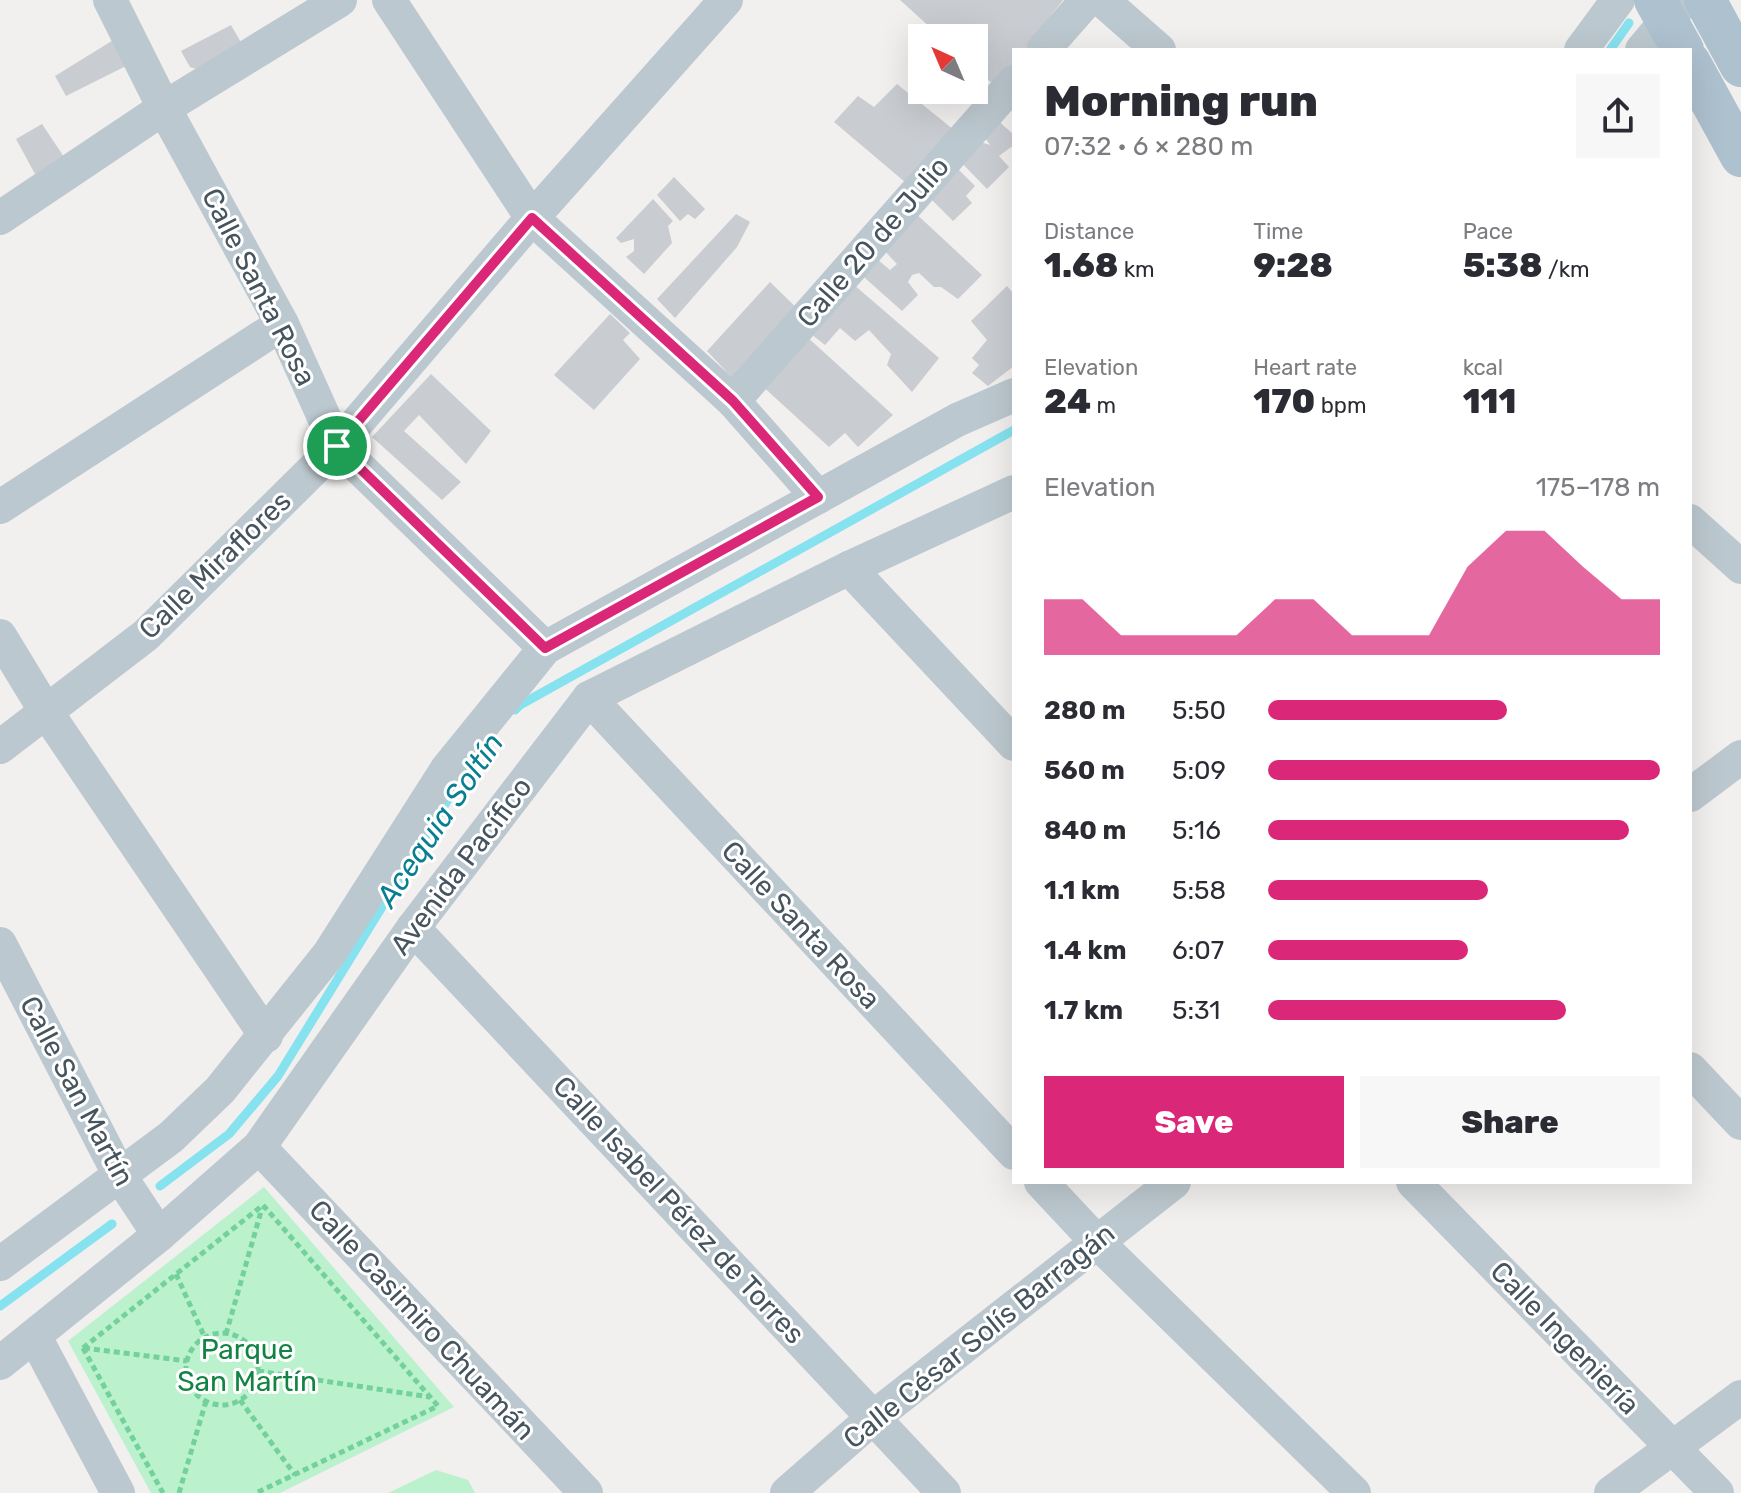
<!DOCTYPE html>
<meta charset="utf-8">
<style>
:root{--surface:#fff;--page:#f7f7f7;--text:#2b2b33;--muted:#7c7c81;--accent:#db2777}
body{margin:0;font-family:Rubik,sans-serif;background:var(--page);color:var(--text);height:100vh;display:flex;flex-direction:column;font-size:30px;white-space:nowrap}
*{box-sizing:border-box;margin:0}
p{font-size:26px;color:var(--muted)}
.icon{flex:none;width:44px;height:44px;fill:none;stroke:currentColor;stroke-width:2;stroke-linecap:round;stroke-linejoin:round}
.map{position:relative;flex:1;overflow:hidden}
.details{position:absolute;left:1012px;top:48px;width:680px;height:1136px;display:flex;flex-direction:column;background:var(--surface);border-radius:0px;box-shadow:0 8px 32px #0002}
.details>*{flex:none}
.needle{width:52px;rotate:316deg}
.buttons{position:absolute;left:908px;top:24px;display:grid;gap:16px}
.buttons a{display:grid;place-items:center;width:80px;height:80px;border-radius:0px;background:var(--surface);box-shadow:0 8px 32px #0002;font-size:40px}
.pin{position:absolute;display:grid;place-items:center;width:68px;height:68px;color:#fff;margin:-34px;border:4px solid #fff;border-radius:50%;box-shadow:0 2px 8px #0007}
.round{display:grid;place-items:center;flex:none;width:84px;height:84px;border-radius:0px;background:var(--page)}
.head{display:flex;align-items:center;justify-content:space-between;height:136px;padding:0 32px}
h1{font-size:44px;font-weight:800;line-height:60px}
.figures{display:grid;grid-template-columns:repeat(3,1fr);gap:12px;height:136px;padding:8px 32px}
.figures div{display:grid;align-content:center}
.figures b{font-size:34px;font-weight:800}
.figures small{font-size:22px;font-weight:400}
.figures p{font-size:22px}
.chart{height:224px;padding:16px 32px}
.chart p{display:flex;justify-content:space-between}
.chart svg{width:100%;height:144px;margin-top:8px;fill:var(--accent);opacity:.7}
.action{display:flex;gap:16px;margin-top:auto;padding:16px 32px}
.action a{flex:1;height:92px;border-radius:0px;background:var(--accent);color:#fff;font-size:32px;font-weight:800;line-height:92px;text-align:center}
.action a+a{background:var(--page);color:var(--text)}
ul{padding:0 32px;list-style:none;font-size:26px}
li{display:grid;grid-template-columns:128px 96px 1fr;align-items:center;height:60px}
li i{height:20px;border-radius:10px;background:var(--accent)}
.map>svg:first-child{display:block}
.green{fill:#bcf1cd}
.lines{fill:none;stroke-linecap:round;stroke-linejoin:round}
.stream{stroke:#87e2f0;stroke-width:9}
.building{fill:#c9cdd2}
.path{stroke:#73d19b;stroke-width:5;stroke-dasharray:6 4;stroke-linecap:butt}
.minor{stroke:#bcc8cf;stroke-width:34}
.major{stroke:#aec1cf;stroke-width:42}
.route-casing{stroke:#fff;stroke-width:16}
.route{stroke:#db2777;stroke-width:10}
.labels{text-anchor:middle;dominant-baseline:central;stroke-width:6;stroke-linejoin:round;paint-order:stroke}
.street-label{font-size:28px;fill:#46545e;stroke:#fff}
.park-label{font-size:28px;fill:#138343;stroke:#fff}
.water-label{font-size:30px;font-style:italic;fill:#087f91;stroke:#fff}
</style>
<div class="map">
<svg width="1741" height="1493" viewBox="0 0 1741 1493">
<rect width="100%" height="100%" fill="#f2efef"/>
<g class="green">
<polygon points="264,1187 454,1407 280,1493 151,1493 68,1341"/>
<polygon points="436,1470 468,1480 475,1493 388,1493"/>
</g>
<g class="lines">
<g class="stream">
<polyline points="1610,50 1629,23"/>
<polyline points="515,710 520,705 1014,430"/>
<polyline points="160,1186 229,1134 278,1076 457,785"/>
<polyline points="0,1306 112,1224"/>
</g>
</g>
<g class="building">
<polygon points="900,0 1063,0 1024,50 1014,50 1014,63 996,86 974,69 974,38 942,38"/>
<polygon points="231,25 242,44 199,70 190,67 181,51"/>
<polygon points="115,39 130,64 66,96 55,76"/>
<polygon points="897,84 959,134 912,188 834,122 858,96 874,107"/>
<polygon points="995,118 1014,135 1014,150 1011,147 999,156 1009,167 987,189 956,157 974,140 990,145 981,132"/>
<polygon points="42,124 64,157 35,174 16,139"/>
<polygon points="951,162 975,186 966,196 972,203 953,221 925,193"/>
<polygon points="674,177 705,209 695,219 688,214 680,221 657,195"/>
<polygon points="653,199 673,221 668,226 672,243 644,274 626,257 634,251 634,239 621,243 616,238"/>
<polygon points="912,210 982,275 958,299 941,287 934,287 919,273 912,275 908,282 918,295 902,311 856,270 871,254 890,270 897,264 879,245"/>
<polygon points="736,214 750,222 737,247 675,318 657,299"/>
<polygon points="770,282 802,313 738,384 707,351"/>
<polygon points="853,284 939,358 912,392 887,365 891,354 869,330 855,341 840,328 825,345 811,334"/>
<polygon points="1007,286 1014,294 1014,366 988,386 972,373 979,365 972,358 987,340 971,321"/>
<polygon points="610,314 630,333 623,340 640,359 594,410 554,375"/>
<polygon points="805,335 893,415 858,447 845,433 829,447 760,384"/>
<polygon points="431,374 491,431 466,464 419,415 404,431 461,482 442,500 372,437"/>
</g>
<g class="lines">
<g class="path">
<polyline points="176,1274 205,1338"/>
<circle cx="222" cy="1369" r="36"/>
<polyline points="226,1334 262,1208"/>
<polyline points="83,1348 263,1205 438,1406 256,1493"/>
<polyline points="83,1348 163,1493"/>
<polyline points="84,1348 187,1361"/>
<polyline points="258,1371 430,1397"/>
<polyline points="240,1400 295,1475"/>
<polyline points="179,1493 206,1401"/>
</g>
<g class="minor">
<polyline points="110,0 164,108 282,324 337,446 545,648"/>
<polyline points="389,0 532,218 733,401 818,497"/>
<polyline points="1102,0 1159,50"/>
<polyline points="1043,50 1087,0"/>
<polyline points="1581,50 1618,0"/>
<polyline points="1642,50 1684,0"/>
<polyline points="0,218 164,108 340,0"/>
<polyline points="733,401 1014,82"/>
<polyline points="0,507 282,324"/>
<polyline points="1690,521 1741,567"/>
<polyline points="849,568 1014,744"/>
<polyline points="0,636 45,710 266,1036"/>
<polyline points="589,698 1014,1153"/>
<polyline points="0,747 146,635 337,446 532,218 726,0"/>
<polyline points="1690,795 1741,757"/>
<polyline points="413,928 944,1493"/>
<polyline points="0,944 120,1176 159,1235"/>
<polyline points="1690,1069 1741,1123"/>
<polyline points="259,1147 586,1493"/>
<polyline points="1041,1182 1097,1242 1354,1493"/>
<polyline points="1413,1182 1717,1493"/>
<polyline points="0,1264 171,1137 220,1090 329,954 447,769 545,648 957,420 1014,395"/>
<polyline points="35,1337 118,1493"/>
<polyline points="0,1363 159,1235 259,1147 413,928 589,698 849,568 1014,492"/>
<polyline points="787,1493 874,1417 1174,1182"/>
<polyline points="1611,1493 1741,1397"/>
</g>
<g class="major">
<polyline points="1655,0 1683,50"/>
<polyline points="1705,0 1741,66"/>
<polyline points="1690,63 1741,156"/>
</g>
</g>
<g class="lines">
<defs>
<polygon id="route" points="532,218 733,401 818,497 545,648 337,446"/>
</defs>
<use href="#route" class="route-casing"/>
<use href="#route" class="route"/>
</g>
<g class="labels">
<g class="street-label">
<text transform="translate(873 242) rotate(-49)">Calle 20 de Julio</text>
<text transform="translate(259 287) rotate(63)">Calle Santa Rosa</text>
<text transform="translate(215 565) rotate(-44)">Calle Miraflores</text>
<text transform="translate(461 866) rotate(-53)">Avenida Pacífico</text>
<text transform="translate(801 925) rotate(47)">Calle Santa Rosa</text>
<text transform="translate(77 1091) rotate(62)">Calle San Martín</text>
<text transform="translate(679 1210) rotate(47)">Calle Isabel Pérez de Torres</text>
<text transform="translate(422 1320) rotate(47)">Calle Casimiro Chuamán</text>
<text transform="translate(979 1336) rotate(-39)">Calle César Solís Barragán</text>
<text transform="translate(1565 1338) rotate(46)">Calle Ingeniería</text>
</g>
<g class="park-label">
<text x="247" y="1349">Parque<tspan x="247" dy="32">San Martín</tspan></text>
</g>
<g class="water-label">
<text transform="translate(440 820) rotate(-56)">Acequia Soltín</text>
</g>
</g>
</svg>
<div class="buttons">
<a><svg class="needle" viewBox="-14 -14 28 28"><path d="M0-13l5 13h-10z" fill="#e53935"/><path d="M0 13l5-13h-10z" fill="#7c7c81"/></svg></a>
</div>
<div class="pin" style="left:337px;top:446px;background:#1e9e55"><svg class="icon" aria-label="arrive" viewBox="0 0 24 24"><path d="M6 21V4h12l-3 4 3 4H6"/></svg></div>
<section class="details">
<div class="head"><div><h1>Morning run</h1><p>07:32 · 6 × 280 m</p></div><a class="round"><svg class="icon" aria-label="share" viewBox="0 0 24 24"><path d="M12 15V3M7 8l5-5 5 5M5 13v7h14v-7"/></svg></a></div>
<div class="figures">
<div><p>Distance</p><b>1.68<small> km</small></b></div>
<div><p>Time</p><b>9:28</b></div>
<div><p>Pace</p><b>5:38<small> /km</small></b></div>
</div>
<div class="figures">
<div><p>Elevation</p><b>24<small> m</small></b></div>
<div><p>Heart rate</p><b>170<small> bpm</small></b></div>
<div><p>kcal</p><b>111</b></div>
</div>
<div class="chart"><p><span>Elevation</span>175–178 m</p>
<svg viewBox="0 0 160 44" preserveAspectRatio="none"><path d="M0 44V27L10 27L20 38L30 38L40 38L50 38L60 27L70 27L80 38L90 38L100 38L110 17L120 6L130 6L140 17L150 27L160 27V44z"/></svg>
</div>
<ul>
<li><b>280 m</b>5:50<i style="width:61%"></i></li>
<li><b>560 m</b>5:09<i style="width:100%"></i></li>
<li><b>840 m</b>5:16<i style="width:92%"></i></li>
<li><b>1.1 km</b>5:58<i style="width:56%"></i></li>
<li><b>1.4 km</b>6:07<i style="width:51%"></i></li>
<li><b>1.7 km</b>5:31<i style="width:76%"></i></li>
</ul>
<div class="action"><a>Save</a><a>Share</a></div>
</section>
</div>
